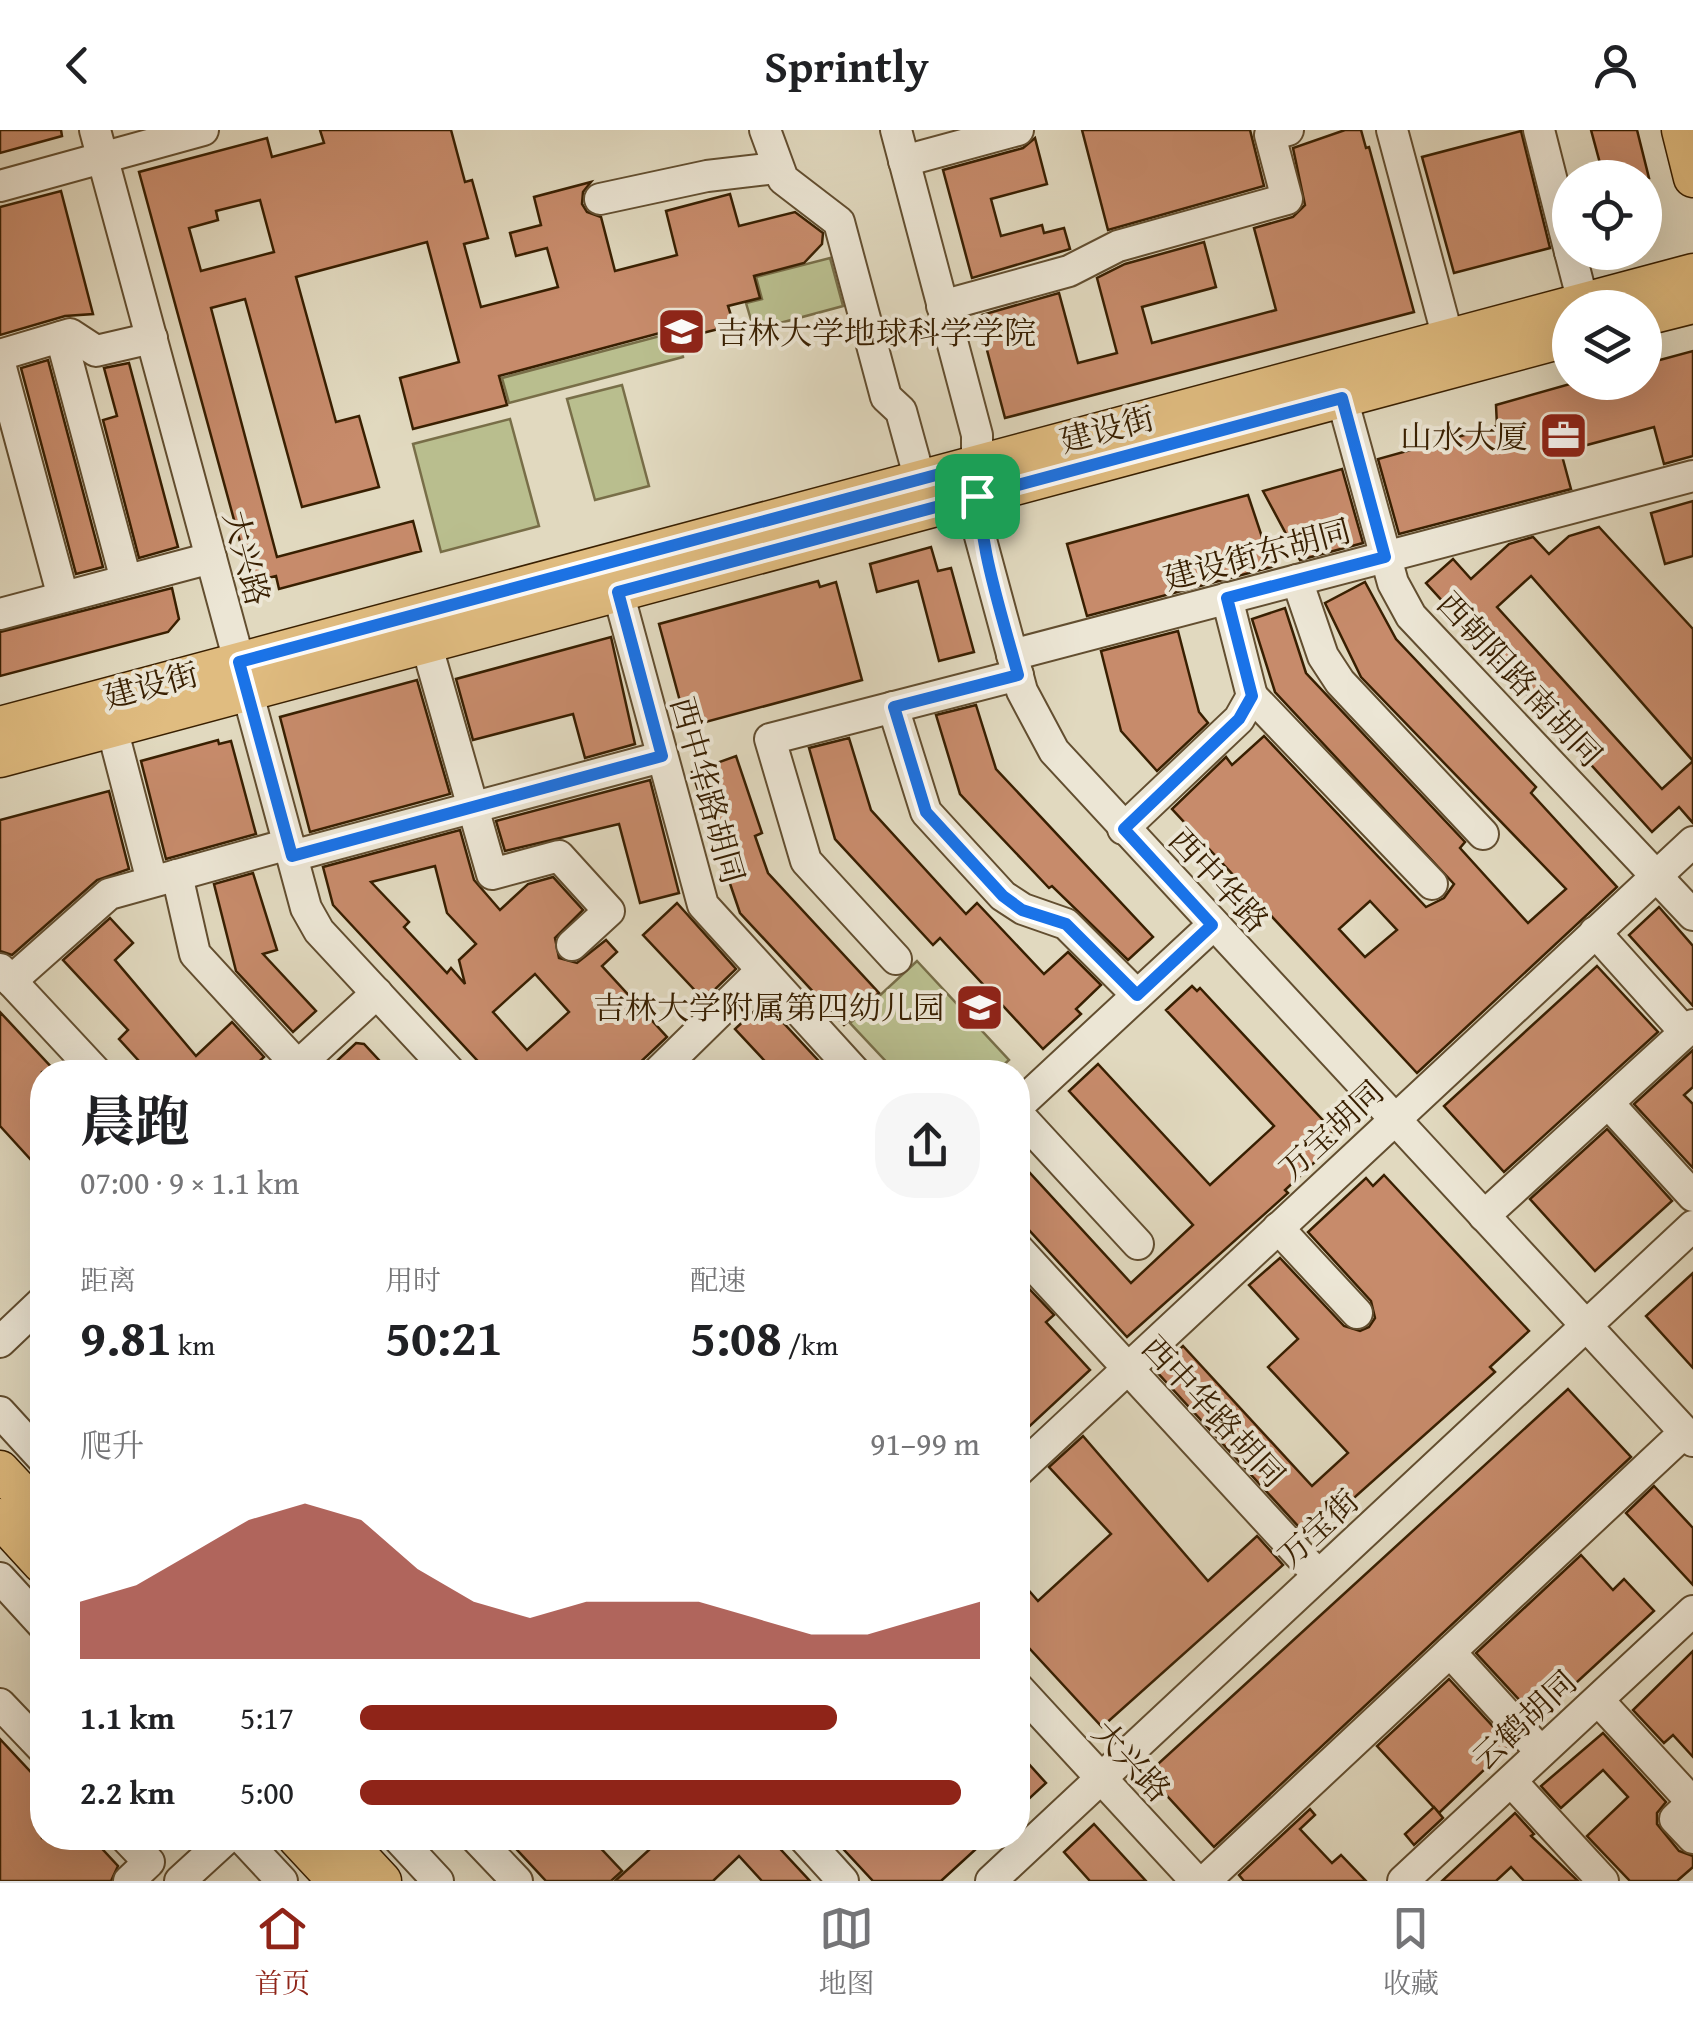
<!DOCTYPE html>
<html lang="zh">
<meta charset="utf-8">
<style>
:root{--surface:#fff;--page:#f6f6f6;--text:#202124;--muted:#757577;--line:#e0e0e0;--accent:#8f2418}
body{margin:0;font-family:"Gentium Book Plus","Noto Serif SC",serif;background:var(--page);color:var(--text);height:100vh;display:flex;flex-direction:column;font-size:38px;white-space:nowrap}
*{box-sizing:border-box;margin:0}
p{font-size:32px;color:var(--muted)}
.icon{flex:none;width:55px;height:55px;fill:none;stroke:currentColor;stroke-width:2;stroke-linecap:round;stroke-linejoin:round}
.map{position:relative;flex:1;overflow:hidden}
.panel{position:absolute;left:30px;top:930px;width:1000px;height:790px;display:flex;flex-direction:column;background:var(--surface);border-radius:40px;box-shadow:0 10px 40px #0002}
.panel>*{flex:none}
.tools{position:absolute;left:1552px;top:30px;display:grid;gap:20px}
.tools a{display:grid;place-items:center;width:110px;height:110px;border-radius:50%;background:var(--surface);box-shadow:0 10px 40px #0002;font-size:50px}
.pin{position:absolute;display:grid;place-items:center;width:85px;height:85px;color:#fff;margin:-42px;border-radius:20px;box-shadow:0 5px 15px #0006}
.round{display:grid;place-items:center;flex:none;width:105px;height:105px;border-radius:40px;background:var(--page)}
.head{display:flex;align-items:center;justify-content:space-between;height:170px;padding:0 50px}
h1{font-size:55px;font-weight:700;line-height:75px}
.metrics{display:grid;grid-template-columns:repeat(3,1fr);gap:15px;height:170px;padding:10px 50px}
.metrics div{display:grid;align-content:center}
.metrics b{font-size:50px;font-weight:700}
.metrics small{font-size:28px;font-weight:400}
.metrics p{font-size:28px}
.chart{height:280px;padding:20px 50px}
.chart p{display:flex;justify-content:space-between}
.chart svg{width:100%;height:180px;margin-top:10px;fill:var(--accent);opacity:.7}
ul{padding:0 50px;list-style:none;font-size:32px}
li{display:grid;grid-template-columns:160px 120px 1fr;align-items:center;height:75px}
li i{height:25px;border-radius:12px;background:var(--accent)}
header{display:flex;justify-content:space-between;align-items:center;height:130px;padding:0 50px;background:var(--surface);font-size:45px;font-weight:700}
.tab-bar{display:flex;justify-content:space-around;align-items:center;height:140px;border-top:2px solid var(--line);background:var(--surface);font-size:28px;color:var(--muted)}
.tab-bar a{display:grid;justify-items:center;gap:5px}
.tab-bar .on{color:var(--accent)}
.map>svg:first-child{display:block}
.green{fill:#b9be8e;stroke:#786e48;stroke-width:2.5}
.building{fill:#c78b6b;stroke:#381f01;stroke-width:2.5;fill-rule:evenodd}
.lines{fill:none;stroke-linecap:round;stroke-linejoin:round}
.minor-casing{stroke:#624e30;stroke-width:34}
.major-casing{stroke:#381f01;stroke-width:41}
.minor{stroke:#ece6d5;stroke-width:30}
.major{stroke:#e0bc80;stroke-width:38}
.route-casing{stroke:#fff;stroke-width:20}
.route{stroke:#1a73e8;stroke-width:12}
.labels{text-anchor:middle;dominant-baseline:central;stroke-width:8;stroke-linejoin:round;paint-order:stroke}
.poi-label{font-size:32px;fill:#381f01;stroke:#ece6d5;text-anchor:end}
.street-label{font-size:32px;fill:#381f01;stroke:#ece6d5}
</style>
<header><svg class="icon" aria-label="back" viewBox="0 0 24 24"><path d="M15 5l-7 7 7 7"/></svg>Sprintly<svg class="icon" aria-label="person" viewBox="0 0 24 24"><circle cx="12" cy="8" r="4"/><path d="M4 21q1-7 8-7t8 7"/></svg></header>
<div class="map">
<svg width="1693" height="1751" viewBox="0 0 1693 1751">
<rect width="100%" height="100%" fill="#e1d9bf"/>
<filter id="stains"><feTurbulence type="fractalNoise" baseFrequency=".002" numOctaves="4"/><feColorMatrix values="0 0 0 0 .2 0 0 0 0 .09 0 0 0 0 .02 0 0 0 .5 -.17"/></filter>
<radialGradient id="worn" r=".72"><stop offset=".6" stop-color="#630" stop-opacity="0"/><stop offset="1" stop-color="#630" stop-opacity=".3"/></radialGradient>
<g class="green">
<polygon points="830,128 843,176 754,200 746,173 762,169 756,147"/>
<polygon points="690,198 695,216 682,220 683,227 509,273 502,248"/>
<polygon points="622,255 649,356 595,370 567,269"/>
<polygon points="510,289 539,396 441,422 413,314"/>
<polygon points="917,831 1009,930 996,942 896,942 850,893"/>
</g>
<g class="building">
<polygon points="0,0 61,0 62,6 0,23"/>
<path d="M320,0H451L465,52L472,50L488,108L464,114L481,177L558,157L547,118L516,126L510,103L541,95L534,67L591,52L583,62L582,74L587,82L601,87L615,141L677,125L666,81L730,64L739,96L795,82L823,103L822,114L804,133L754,146L760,168L728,176L734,195L699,204L697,193L499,246L507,275L413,299L400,248L459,232L427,112L296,147L336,292L359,286L379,357L302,377L245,169L211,178L277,427L413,391L421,421L279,459L276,446L251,452L139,42L267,8L272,27L324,13ZM260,70L274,122L201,141L189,98L218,90L216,81Z"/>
<polygon points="1082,0 1250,0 1264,56 1108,100"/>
<polygon points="1345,0 1361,0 1366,18 1369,17 1414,182 1005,288 978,186 1059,163 1078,233 1117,223 1097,148 1125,134 1204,112 1216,157 1142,177 1152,213 1276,180 1254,98 1293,87 1305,75 1293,18"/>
<polygon points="1591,0 1637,0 1649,48 1604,48"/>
<polygon points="1521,1 1550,118 1454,143 1422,27"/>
<polygon points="1035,8 1047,54 991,69 1001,106 1042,95 1044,103 1064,98 1070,119 972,148 943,40 1023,18"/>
<polygon points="61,61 93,184 65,186 0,205 0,77"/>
<polygon points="1693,221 1693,326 1664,334 1654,297 1561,322 1571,359 1399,404 1378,329 1497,296 1496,275 1577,252 1645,252 1645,234"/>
<polygon points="48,230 103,437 76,444 21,238"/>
<polygon points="129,233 178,417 139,428 103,290 117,286 104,238"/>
<polygon points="1342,339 1363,413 1300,430 1263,361"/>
<polygon points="1248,365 1272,437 1087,486 1067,414"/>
<polygon points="1693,371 1693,426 1665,434 1651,383"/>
<polygon points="1599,397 1693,499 1693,631 1531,446 1497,477 1662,659 1693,631 1693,693 1679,677 1652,702 1426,453 1453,429 1471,449 1509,414 1533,407 1549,424 1569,406"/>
<polygon points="931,417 938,441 951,438 974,522 939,531 918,451 877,462 870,434"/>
<polygon points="818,451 820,457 836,452 862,550 687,597 659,494"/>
<path d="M1365,452L1396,509L1536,657L1531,663L1617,757L1417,943L1172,679L1226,627L1232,635L1264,606L1426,777L1444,768L1454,754L1275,562L1252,489L1285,478L1306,543L1465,712L1460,718L1528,793L1566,759L1361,547L1325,473ZM1370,771L1397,800L1365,827L1339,799Z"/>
<polygon points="172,458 179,489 168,502 0,546 0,502"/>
<polygon points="1178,501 1199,582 1208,593 1157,641 1121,601 1101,521"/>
<polygon points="611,507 635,614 585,628 573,584 473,610 456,549"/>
<polygon points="417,550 450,664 310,702 280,587"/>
<polygon points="976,575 996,639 1153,807 1128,830 1052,756 1049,758 960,664 936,585"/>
<polygon points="849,608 871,680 966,784 977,773 1044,844 1068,822 1101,855 1076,879 1081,884 1043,919 940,808 933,815 835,709 809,618"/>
<polygon points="218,610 219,614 231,611 256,704 166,729 141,631"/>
<polygon points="736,626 762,703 755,706 768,743 879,863 844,895 740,783 692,642"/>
<polygon points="650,650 679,763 640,773 619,694 505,721 496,691"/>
<polygon points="109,661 129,739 97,750 12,825 0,821 0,690"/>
<path d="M460,700L474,750L500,780L528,754L553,747L583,780L555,808L559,828L577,833L606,810L617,822L602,836L667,907L630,942H488L333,775L323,737ZM435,736L447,783L476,814L459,830L465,854L451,838L447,843L404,797L409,792L371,752ZM535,844L569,882L527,920L493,882Z"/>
<polygon points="253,743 277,820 263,824 316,881 293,902 236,841 214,754"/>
<polygon points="677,773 736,839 704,870 643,805"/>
<polygon points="1659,777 1693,816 1693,876 1629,805"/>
<polygon points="110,788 133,813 115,830 196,926 232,892 264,927 248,942 149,942 119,909 128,900 63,830"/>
<polygon points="1597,836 1658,902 1504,1042 1444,976"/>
<polygon points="1192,856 1197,861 1200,858 1333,1001 1329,1005 1336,1012 1285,1060 1288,1063 1127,1207 1018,1088 1018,1030 1131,1153 1193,1095 1069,961 1098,934 1210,1055 1274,996 1166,880"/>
<polygon points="764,872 829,942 775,942 735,899"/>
<polygon points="0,882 54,940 42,942 42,1042 0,996"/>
<polygon points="356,913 364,914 390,942 325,942"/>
<polygon points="1693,920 1693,957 1684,965 1693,974 1693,1038 1634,974"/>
<polygon points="1607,999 1672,1071 1595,1141 1530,1069"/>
<polygon points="1384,1045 1529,1201 1490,1237 1495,1242 1309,1408 1156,1241 1183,1216 1312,1356 1348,1323 1268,1237 1298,1209 1249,1155 1280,1128 1344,1196 1360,1201 1369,1197 1375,1188 1371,1171 1308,1102 1366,1048 1373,1056"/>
<polygon points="1693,1143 1693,1238 1646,1186"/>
<polygon points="1018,1147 1054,1185 1046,1192 1090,1240 1018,1307"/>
<polygon points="1568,1259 1631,1327 1214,1717 1147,1644"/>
<polygon points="1083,1306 1208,1451 1257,1406 1283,1435 1102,1597 1018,1506 1018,1448 1038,1471 1111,1404 1049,1337"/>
<polygon points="1654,1356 1693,1398 1693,1455 1626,1383"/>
<polygon points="1581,1425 1613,1460 1624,1449 1654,1481 1537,1589 1476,1523"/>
<polygon points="1693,1521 1693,1627 1673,1605 1664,1613 1633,1580"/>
<polygon points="1449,1549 1510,1615 1439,1683 1377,1616"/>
<polygon points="1603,1603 1666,1672 1657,1683 1657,1694 1679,1721 1693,1726 1693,1737 1677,1751 1630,1751 1587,1706 1628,1667 1603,1640 1561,1678 1541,1656"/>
<polygon points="0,1609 42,1654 42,1708 92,1708 118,1736 111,1751 0,1751"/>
<polygon points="1018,1622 1046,1653 1018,1679"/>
<polygon points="1434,1677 1443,1688 1414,1715 1405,1704"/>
<polygon points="1310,1679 1315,1685 1300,1699 1332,1733 1341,1725 1366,1751 1244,1751 1239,1745"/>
<polygon points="1515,1683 1534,1704 1531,1706 1578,1751 1524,1751 1511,1737 1496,1751 1442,1751"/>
<polygon points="1094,1694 1146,1751 1090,1751 1064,1722"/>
<polygon points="506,1708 591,1708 622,1741 611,1751 546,1751"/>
<polygon points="662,1708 770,1708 810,1751 762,1751 739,1726 713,1751 615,1751"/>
<polygon points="833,1708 988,1708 941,1751 873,1751"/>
</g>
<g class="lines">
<defs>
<g id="minor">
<polyline points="95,0 306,778 319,801 450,942"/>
<polyline points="765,0 783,49 839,92 886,267 901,281 920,350"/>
<polyline points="896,0 977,305 977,395 1022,561 1054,621 1693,1311"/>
<polyline points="1392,0 1448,208"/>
<polyline points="1539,0 1570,122"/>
<polyline points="904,31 1018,0"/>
<polyline points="0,56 203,0"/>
<polyline points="600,69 707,46 776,38"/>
<polyline points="1570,122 1583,172"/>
<polyline points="942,176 1069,141 1118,116 1287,69 1270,5 1288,0"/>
<polyline points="61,207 126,450"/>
<polyline points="0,225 70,204 96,221 152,208"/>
<polyline points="0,234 63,467"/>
<polyline points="1342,268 1393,453 1411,486 1693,785"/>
<polyline points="1297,450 1323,526 1340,552 1483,704"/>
<polyline points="618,462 703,775 855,942"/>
<polyline points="0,484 211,428"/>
<polyline points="426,513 492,744 559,726 609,781 572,815"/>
<polyline points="1012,525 1693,346"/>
<polyline points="1252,566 1432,754"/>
<polyline points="893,577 926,682 1003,766 1023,779 1066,794 1137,865"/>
<polyline points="112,598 152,751"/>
<polyline points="1123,699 1239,589 1252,566 1227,468"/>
<polyline points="292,726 661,627"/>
<polyline points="177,745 195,824 298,936"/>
<polyline points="1595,802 1685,902"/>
<polyline points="896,829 806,731 770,609 1018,545"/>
<polyline points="0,839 96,942"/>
<polyline points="11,851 109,764 289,714"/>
<polyline points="291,942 377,863"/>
<polyline points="658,942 761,841"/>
<polyline points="1608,973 1693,1066"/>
<polyline points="1018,976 1213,795"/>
<polyline points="1018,984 1138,1114"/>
<polyline points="1484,1086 1693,895"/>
<polyline points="1278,1098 1357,1183"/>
<polyline points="1018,1119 1318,1445"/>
<polyline points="0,1212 42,1172"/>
<polyline points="0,1282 42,1328"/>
<polyline points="1018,1341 1693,712"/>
<polyline points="0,1448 42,1494"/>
<polyline points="1450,1522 1541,1622"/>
<polyline points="1018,1558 1196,1751"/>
<polyline points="1598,1570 1693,1673"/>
<polyline points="0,1574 42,1618"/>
<polyline points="1511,1651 1603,1751"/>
<polyline points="1693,1672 1675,1689 1693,1708"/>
<polyline points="126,1708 149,1732 129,1751"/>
<polyline points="242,1708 282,1751"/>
<polyline points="398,1708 438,1751"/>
<polyline points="476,1708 517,1751"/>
<polyline points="804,1708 843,1751"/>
<polyline points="180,1751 227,1708"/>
<polyline points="991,1751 1693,1096"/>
<polyline points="1205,1751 1685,1302"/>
<polyline points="1403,1751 1693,1481"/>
</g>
<g id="major">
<polyline points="1681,0 1693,48"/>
<polyline points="1645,186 1693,174"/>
<polyline points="0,596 1693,143"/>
<polyline points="0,628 1570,207"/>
<polyline points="0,1340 42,1385"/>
<polyline points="0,1388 42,1434"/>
<polyline points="297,1708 337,1751"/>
<polyline points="342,1708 382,1751"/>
</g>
</defs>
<use href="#minor" class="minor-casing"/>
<use href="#major" class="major-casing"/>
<use href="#minor" class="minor"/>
<use href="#major" class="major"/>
</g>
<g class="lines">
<defs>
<path id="route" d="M977,366L618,462L662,626L292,726L239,532L977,334C977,412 998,471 1018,545L894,577L926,682L1003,766L1022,780L1066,794L1137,865L1212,795L1124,699L1239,589L1252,566L1227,468L1385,427L1342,268L977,366"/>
</defs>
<use href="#route" class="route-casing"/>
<use href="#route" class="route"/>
</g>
<defs>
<symbol id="university-square" viewBox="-11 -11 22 22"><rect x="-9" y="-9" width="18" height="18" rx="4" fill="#8f2418" stroke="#ece6d5"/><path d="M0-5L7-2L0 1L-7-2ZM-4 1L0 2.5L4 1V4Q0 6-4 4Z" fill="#fff"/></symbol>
<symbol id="office-square" viewBox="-11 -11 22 22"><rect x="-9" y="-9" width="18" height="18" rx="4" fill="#8f2418" stroke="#ece6d5"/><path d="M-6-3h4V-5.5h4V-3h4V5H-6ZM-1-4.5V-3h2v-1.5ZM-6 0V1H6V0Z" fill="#fff"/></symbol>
<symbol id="school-square" viewBox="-11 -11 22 22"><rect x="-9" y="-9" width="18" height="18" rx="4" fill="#8f2418" stroke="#ece6d5"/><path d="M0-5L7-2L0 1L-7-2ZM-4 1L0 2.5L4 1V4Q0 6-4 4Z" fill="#fff"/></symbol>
</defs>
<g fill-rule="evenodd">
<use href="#university-square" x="654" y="174" width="55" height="55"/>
<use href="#office-square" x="1536" y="278" width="55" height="55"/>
<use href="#school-square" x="952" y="850" width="55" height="55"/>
</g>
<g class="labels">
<g class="poi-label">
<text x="716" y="202" text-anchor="start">吉林大学地球科学学院</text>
<text x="1528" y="306">山水大厦</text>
<text x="945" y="877">吉林大学附属第四幼儿园</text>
</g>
<g class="street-label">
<text transform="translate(1107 299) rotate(-15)">建设街</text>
<text transform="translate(1257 424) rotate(-15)">建设街东胡同</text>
<text transform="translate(247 428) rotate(75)">大兴路</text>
<text transform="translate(1520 549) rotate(47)">西朝阳路南胡同</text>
<text transform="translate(151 555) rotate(-15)">建设街</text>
<text transform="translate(708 660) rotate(74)">西中华路胡同</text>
<text transform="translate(1219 750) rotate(47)">西中华路</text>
<text transform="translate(1331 1000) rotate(-43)">万宝胡同</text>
<text transform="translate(1214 1281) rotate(47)">西中华路胡同</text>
<text transform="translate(1318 1398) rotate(-43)">万宝街</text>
<text transform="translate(1524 1590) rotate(-43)">云鹤胡同</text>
<text transform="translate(1132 1631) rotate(47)">大兴路</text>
</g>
</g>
<rect width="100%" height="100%" filter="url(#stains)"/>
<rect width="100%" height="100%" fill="url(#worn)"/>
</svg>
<div class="tools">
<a><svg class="icon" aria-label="locate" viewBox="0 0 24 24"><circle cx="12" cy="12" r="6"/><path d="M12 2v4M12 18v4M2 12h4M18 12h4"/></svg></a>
<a><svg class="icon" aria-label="layers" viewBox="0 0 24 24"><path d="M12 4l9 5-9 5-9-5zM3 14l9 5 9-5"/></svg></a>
</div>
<div class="pin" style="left:977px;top:366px;background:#1e9e55"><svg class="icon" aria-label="arrive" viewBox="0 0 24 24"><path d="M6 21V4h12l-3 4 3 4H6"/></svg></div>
<section class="panel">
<div class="head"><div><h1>晨跑</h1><p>07:00 · 9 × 1.1 km</p></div><a class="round"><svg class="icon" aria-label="share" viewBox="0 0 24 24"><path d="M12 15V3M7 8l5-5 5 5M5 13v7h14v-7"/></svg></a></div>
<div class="metrics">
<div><p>距离</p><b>9.81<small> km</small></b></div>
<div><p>用时</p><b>50:21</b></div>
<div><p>配速</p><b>5:08<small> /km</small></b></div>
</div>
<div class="chart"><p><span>爬升</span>91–99 m</p>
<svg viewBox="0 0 160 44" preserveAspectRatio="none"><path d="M0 44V30L10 26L20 18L30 10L40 6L50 10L60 22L70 30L80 34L90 30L100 30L110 30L120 34L130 38L140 38L150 34L160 30V44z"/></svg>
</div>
<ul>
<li><b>1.1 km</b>5:17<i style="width:77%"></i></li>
<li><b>2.2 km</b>5:00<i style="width:97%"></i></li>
</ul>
</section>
</div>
<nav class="tab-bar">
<a class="on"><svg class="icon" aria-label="home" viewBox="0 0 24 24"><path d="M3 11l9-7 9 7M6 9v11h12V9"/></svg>首页</a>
<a><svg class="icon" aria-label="map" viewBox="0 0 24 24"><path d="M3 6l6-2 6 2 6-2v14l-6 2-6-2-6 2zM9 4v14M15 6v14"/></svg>地图</a>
<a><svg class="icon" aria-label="saved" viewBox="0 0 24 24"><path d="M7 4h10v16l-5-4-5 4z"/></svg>收藏</a>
</nav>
